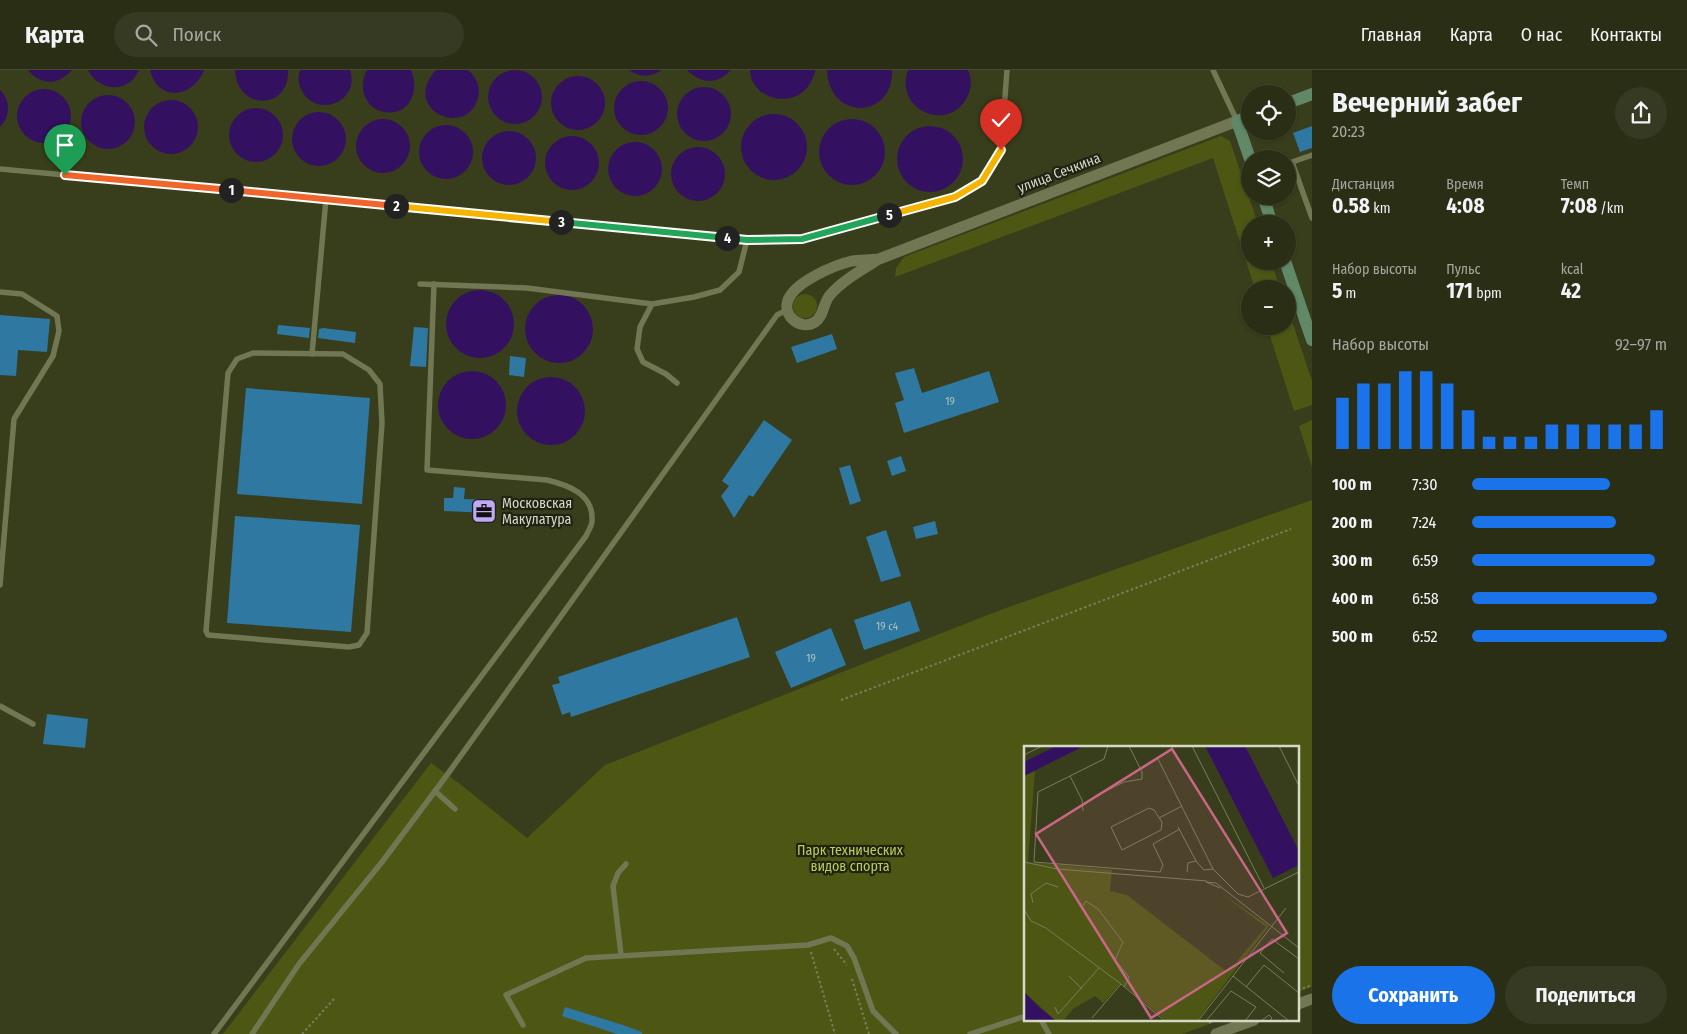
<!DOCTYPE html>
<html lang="ru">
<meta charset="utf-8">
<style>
:root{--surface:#2a2e14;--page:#363a22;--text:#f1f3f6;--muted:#a5a8a0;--line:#464a34;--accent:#1a73e8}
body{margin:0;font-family:"Fira Sans Condensed",sans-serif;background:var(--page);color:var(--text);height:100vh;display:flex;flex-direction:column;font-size:19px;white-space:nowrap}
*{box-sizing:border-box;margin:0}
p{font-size:16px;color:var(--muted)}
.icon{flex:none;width:28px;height:28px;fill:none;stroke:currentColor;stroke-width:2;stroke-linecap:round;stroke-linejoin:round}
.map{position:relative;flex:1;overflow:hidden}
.details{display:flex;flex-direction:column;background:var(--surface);width:375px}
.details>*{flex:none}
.controls{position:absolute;left:1241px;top:15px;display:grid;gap:10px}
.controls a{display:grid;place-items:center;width:55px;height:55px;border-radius:50%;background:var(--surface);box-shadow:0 1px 4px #0004,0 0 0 1px var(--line);font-size:25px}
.pin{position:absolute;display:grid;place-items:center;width:42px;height:42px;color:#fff;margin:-51px -21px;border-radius:50% 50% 50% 0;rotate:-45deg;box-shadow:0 0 5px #0007}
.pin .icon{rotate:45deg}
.km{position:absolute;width:25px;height:25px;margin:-12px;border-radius:50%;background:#222;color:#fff;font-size:14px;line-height:25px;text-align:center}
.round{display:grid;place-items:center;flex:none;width:52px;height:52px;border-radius:26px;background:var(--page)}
.head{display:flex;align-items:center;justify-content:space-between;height:85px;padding:0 20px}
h1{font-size:28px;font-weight:700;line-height:38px}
.figures{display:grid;grid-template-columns:repeat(3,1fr);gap:8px;height:85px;padding:5px 20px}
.figures div{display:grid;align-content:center}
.figures b{font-size:21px;font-weight:700}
.figures small{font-size:14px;font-weight:400}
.figures p{font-size:14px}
.chart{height:140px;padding:10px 20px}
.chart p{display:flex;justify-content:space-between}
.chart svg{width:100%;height:90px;margin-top:5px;stroke:var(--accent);stroke-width:6}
.button{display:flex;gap:10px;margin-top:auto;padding:10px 20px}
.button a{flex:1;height:58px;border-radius:30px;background:var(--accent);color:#fff;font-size:20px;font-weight:700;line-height:58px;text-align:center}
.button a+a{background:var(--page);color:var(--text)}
ul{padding:0 20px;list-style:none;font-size:16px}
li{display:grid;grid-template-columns:80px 60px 1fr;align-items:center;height:38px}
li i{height:12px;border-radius:6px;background:var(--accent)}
header{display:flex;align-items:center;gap:30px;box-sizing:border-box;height:70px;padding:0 25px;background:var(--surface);border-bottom:1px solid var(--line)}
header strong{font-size:24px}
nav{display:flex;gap:28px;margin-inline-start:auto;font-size:18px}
.search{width:350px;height:45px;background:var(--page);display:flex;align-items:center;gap:12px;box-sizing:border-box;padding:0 18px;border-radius:28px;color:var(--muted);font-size:19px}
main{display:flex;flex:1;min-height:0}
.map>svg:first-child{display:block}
.green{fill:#4d5713}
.water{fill:#331160}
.building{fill:#2e78a1}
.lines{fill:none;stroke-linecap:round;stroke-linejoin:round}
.path{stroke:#787d60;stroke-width:2;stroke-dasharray:2.5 2.5;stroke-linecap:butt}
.lane{stroke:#707752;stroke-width:5.5}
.street{stroke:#707752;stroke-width:11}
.secondary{stroke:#618867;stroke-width:12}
.split-1-casing{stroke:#fff;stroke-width:10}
.split-2-casing{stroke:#fff;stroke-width:10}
.split-3-casing{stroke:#fff;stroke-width:10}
.split-4-casing{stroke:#fff;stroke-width:10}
.split-5-casing{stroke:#fff;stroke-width:10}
.split-6-casing{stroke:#fff;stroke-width:10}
.split-1{stroke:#f0652b;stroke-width:6}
.split-2{stroke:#f0652b;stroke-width:6}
.split-3{stroke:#f5b400;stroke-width:6}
.split-4{stroke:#22a559;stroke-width:6}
.split-5{stroke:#22a559;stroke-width:6}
.split-6{stroke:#f5b400;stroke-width:6}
.labels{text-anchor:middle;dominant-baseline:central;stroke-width:4.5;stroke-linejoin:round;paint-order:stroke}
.number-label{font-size:11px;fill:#abc2bd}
.street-label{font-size:14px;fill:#d5dac6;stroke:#202314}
.poi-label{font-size:14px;fill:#d5dac6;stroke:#202314;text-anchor:start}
.park-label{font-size:14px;fill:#bccf50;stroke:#202314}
.inset-road{fill:none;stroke:#777c5f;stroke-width:1}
.view{fill:#ca6686;fill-opacity:0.15;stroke:#ca6686;stroke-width:2.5}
.inset-edge{fill:none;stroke:#d5dac6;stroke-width:2.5}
</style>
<header>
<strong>Карта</strong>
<div class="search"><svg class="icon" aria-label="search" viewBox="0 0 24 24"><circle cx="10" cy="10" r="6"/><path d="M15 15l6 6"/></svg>Поиск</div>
<nav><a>Главная</a><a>Карта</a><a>О нас</a><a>Контакты</a></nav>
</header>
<main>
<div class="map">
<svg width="1312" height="964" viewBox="0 0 1312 964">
<rect width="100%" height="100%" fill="#383e1b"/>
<g class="green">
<polygon points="1221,66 1230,71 1258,154 1250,154 1250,191 1271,191 1280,219 1255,219 1213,88 895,207 896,198 904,187"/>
<circle cx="805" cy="236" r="12"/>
<polygon points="1288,239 1312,311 1312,335 1294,341 1267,256 1288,256"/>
<polygon points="1312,350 1312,397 1299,356"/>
<polygon points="1312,430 1312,917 1298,922 1298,678 1026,678 1026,950 1220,950 1182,964 223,964 431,693 460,714 527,768 605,695 1003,539"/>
</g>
<g class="water">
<path d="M28,0H72C59,15 41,16 28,0Z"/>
<path d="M88,0H139C129,24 99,22 88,0Z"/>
<path d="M150,0H204C192,30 157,31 150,0Z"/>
<path d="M235,0H288C290,40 237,42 235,0Z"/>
<path d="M300,0H350C361,32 315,50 301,19C298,13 298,6 300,0Z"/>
<path d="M367,0H411C420,20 410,46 385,42C364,39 358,16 367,0Z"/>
<path d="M436,0H468C476,7 481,17 478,28C466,70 400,39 436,0Z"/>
<path d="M629,0H662C651,7 640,8 629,0Z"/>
<path d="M687,0H731C717,15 701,14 687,0Z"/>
<path d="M750,0H815V2C812,11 808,19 800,24C781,36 751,25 750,0Z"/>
<path d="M827,0H892C894,49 829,52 827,0Z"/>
<path d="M908,0H968C971,7 972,15 969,23C953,65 893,42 908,0Z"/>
<circle cx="515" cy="27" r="27"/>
<circle cx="578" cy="33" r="27"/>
<circle cx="641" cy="38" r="27"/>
<circle cx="704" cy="44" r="27"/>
<circle cx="44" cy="46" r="27"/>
<path d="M0,20C11,30 10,47 0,57Z"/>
<circle cx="108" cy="52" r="27"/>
<circle cx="171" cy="57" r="27"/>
<circle cx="256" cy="65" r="27"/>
<circle cx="319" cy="69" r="27"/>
<circle cx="774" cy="77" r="33"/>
<circle cx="383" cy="76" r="27"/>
<circle cx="852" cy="82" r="33"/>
<circle cx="446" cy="82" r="27"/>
<circle cx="930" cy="89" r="33"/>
<circle cx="509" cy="88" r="27"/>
<circle cx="572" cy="93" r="27"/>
<circle cx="635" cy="99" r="27"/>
<circle cx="698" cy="104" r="27"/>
<circle cx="480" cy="254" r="34"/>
<circle cx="559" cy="259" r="34"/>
<circle cx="472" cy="335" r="34"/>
<circle cx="551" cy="341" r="34"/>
</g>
<g class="building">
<polygon points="1312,56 1312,78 1300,82 1293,63"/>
<polygon points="0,245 50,249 47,282 18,280 16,306 0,305"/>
<polygon points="278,255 310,258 309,268 277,264"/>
<polygon points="414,257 428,258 426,297 410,296"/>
<polygon points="323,258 356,262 355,273 318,268 319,259"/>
<polygon points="832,264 837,279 797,293 791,277"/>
<polygon points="510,286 526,288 524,307 509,305"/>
<polygon points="914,298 922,323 989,301 999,332 904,363 895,333 904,330 895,303"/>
<polygon points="246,318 370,328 362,434 237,424"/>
<polygon points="764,350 792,370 753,427 749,425 734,448 721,426 729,416 722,411"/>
<polygon points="901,386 906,401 892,406 887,391"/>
<polygon points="850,395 861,431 850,435 839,398"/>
<polygon points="454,417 465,418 464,429 490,430 489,443 444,441 444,428 453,428"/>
<polygon points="235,446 360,455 351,562 227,553"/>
<polygon points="935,451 938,464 916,469 913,457"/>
<polygon points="886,460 901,506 881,512 866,467"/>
<polygon points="910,531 920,561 864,580 854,550"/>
<polygon points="737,547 750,587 571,647 570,642 562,645 552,615 560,613 558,607"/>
<polygon points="831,558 846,595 791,618 775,582"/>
<polygon points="47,644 88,649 85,678 43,674"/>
<polygon points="565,937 623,955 642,962 642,964 617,964 562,946"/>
</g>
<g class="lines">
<g class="path">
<polyline points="841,630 1291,459"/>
<polyline points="834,879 847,895"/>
<polyline points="811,882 835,964"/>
<polyline points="852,909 869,964"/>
<polyline points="1298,920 1312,915"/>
<polyline points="1209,953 1215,950"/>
<polyline points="302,964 334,929"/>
</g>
<g class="lane">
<polyline points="1213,0 1237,51"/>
<polyline points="1312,85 1292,92 1312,148"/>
<polyline points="0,99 326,129 747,170 801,169 955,127 982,111 1001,79 1007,0"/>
<polyline points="420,214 527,218 652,234 694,227 720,220 739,202 747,170"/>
<polyline points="0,222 22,224 57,246 59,261 53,286 14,349 0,515"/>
<polyline points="652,234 640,257 637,279 643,292 666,304 677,313"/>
<polygon points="253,283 343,284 369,300 380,314 382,353 367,563 359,575 349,577 208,565 206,561 228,303 237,289"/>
<polyline points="312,284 326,129"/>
<polyline points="0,636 33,654"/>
<polyline points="435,721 455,739"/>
<polyline points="621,885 613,816 618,803 626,794"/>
<polyline points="1041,950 1049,964"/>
<polyline points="523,955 506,925 586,888 808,875 831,868 847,876 854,888 873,941 896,964"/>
<path d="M214,964L586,466C588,461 592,456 592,451C594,424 568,415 547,410L427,400L434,214"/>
<polyline points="252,964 299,894 382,792 447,705 777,245 787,240"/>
<polyline points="970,964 1026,946"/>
</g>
<g class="street">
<path d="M879,189C870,190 861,190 852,191C834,195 795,212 788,230C782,246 801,261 815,252C824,246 823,233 830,225C843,210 862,200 879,189L1237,51"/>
<polyline points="1298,934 1312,929"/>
<polyline points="1216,964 1254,950"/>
</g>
<g class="secondary">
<polyline points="1288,33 1312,24"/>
<polyline points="1250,46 1237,51 1250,89"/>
<polyline points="1263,126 1272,154"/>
<polyline points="1285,191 1312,270"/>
</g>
</g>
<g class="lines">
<defs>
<polyline id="split-1" points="65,105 231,120"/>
<polyline id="split-2" points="231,120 396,136"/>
<polyline id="split-3" points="396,136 561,152"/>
<polyline id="split-4" points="561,152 727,168"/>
<polyline id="split-5" points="727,168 747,170 802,169 889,145"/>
<polyline id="split-6" points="889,145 955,127 982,111 1001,80"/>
</defs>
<use href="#split-1" class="split-1-casing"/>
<use href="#split-2" class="split-2-casing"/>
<use href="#split-3" class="split-3-casing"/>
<use href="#split-4" class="split-4-casing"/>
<use href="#split-5" class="split-5-casing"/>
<use href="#split-6" class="split-6-casing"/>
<use href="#split-1" class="split-1"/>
<use href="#split-2" class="split-2"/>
<use href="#split-3" class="split-3"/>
<use href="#split-4" class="split-4"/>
<use href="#split-5" class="split-5"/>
<use href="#split-6" class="split-6"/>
</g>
<defs>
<symbol id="office-square" viewBox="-11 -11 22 22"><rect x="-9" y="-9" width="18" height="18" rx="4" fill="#bfa9f4" stroke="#202314"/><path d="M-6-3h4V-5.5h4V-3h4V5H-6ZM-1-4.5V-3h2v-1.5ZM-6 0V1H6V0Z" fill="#111"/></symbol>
</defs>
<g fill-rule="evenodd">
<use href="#office-square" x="470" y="427" width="28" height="28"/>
</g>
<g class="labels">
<g class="number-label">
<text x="950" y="331">19</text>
<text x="887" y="556">19 с4</text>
<text x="811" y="588">19</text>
</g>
<g class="street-label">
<text transform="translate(1059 103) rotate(-21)">улица Сечкина</text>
</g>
<g class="poi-label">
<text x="502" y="433">Московская<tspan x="502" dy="16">Макулатура</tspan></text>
</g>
<g class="park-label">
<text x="850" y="780">Парк технических<tspan x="850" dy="16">видов спорта</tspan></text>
</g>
</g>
<g transform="translate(1024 676)">
<rect width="275" height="275" fill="#383e1b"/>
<path d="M11,25L4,116L88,124L86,145L103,149L203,226L212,217L215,219L173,275H143L97,237L79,257L71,250L49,263L39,275H32L0,246V30ZM197,147L245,180L217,217L213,215L242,181Z" fill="#4d5713"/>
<path d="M32,0H60L0,30V16ZM181,0H221L275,105V119L249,132ZM0,246L15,261L32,275H0Z" fill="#331160"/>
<path class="inset-road" d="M168,0L240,142M255,0L275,40M0,9L18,0M133,11L189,123L214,148L224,151L275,126M46,30L14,46L10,116L136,126L139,119L129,98L156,83M70,51L100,36L118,33V26L105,0M125,62L130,64L138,76L137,84L98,104L87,81ZM59,65L58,54L46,30L80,13L84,0M135,72L158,60M154,81L172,115L180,124L189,123M0,116L33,123L183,135M163,126L164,117L172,115M182,136L192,137L275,202M182,136L196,142M9,157L7,148L22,137L34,141M59,160L62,155L74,163L99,196L91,214L105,231L100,241M0,163L7,175L22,182L97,238M260,227L236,207L248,193L275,213M45,230L58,243M209,230L265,275M222,241L240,219L275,247M31,261L34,268L75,222M68,272L97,238L141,275M174,275L262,162M182,275L207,245L232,261L221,275M237,275L245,269L248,272L246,275"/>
<path class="view" d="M148,3L263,187L127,272L12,88Z"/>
<rect width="275" height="275" class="inset-edge"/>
</g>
</svg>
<div class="controls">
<a><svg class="icon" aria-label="locate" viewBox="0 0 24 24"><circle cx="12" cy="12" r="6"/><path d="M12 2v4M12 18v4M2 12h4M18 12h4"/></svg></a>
<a><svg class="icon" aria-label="layers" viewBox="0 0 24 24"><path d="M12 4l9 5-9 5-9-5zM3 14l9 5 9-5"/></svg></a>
<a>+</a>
<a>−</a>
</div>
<div class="pin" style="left:65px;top:105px;background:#1e9e55"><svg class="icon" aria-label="arrive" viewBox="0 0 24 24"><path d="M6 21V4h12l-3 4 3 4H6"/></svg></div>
<div class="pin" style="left:1001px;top:80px;background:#d93025"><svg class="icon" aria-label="check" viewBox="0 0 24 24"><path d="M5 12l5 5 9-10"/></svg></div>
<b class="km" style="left:231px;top:120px">1</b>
<b class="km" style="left:396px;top:136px">2</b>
<b class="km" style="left:561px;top:152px">3</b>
<b class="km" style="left:727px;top:168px">4</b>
<b class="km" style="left:889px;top:145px">5</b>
</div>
<section class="details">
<div class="head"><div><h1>Вечерний забег</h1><p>20:23</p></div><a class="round"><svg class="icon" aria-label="share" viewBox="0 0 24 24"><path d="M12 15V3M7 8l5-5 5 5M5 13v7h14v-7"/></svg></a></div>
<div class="figures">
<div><p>Дистанция</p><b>0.58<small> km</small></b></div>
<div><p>Время</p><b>4:08</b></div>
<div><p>Темп</p><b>7:08<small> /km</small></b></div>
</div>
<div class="figures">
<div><p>Набор высоты</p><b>5<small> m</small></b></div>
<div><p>Пульс</p><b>171<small> bpm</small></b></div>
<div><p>kcal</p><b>42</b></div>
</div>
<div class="chart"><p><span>Набор высоты</span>92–97 m</p>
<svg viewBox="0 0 160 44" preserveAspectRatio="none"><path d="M5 44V19M15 44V12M25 44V12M35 44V6M45 44V6M55 44V12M65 44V25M75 44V38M85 44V38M95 44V38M105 44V32M115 44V32M125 44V32M135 44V32M145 44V32M155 44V25"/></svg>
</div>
<ul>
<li><b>100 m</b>7:30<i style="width:71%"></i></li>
<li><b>200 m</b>7:24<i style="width:74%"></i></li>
<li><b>300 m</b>6:59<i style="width:94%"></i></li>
<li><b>400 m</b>6:58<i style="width:95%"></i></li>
<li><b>500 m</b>6:52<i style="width:100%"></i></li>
</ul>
<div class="button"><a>Сохранить</a><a>Поделиться</a></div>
</section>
</main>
